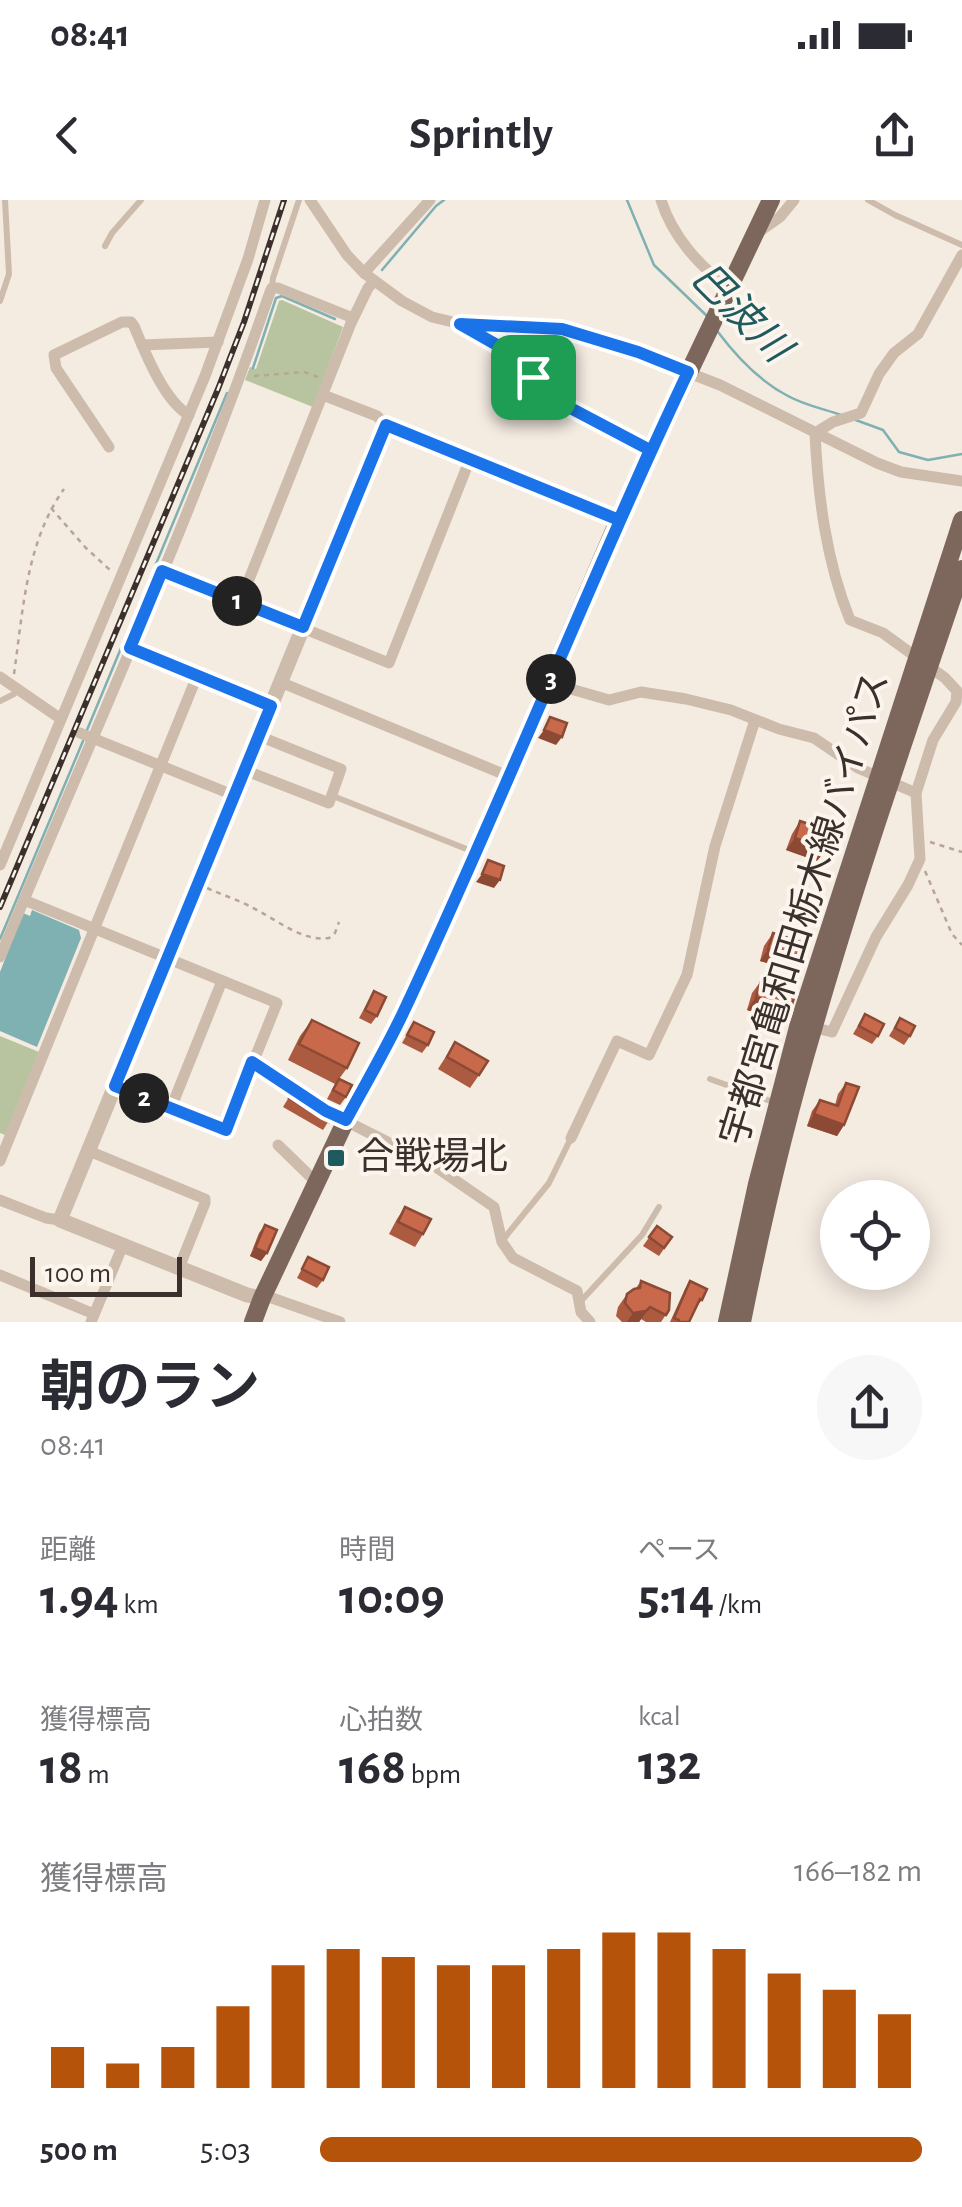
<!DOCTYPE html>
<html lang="ja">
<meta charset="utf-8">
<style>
:root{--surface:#fff;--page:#f7f7f7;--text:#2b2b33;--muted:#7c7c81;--accent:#b45309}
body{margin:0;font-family:"Alegreya Sans","Noto Sans JP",sans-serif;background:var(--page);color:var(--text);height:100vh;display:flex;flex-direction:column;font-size:38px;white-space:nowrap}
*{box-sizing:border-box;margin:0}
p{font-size:32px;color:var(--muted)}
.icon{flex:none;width:55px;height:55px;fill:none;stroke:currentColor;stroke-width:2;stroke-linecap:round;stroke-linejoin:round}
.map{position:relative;height:1122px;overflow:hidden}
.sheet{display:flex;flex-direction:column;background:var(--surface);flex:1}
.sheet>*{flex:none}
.tools{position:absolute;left:820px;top:980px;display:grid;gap:20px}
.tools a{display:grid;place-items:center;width:110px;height:110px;border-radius:50%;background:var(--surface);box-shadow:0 5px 25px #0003;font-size:50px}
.scale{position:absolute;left:30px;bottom:25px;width:152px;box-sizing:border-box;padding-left:10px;border:5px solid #3b302b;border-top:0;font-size:28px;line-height:35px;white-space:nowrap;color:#3b302b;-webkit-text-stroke:8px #fbf5ee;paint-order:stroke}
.pin{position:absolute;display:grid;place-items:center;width:85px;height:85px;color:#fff;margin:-42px;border-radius:20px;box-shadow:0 5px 15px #0006}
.km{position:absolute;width:50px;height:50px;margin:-25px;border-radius:50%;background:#222;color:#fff;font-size:28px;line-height:50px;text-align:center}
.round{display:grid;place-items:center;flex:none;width:105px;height:105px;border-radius:52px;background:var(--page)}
.head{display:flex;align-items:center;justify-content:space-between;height:170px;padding:0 40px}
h1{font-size:55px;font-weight:700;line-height:75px}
.figures{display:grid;grid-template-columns:repeat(3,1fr);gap:15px;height:170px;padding:10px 40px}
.figures div{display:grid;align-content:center}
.figures b{font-size:50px;font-weight:700}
.figures small{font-size:28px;font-weight:400}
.figures p{font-size:28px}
.chart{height:280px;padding:20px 40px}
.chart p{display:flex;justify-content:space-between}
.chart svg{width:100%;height:180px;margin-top:10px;stroke:var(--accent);stroke-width:6}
ul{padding:0 40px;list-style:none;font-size:32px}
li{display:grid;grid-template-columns:160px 120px 1fr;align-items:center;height:75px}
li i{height:25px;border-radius:12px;background:var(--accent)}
.status{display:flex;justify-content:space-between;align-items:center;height:70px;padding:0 50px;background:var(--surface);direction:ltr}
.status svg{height:28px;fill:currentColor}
header{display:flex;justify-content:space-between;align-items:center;height:130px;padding:0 40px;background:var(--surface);font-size:45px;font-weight:700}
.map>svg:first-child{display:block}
.green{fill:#b8c4a0}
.water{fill:#7fb0b2}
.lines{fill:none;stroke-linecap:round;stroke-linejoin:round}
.stream{stroke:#7fb0b2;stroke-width:2.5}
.path{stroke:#b9a596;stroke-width:2.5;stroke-dasharray:5 5;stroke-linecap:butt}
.service{stroke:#cdbbac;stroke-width:6}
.minor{stroke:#cdbbac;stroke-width:11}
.tertiary{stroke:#cdbbac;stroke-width:15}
.primary{stroke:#7d675c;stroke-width:18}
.rail-casing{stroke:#3b302b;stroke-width:6}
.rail{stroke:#fbf5ee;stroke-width:2.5;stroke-dasharray:8;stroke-linecap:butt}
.wall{fill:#ac5a40}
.shaded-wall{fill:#8c4a34}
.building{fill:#c8694b;stroke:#8c4a34;stroke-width:2.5}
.route-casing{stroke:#fff;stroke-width:20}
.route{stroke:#1a73e8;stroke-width:12}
.poi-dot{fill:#1f5a5e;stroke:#fbf5ee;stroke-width:4}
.labels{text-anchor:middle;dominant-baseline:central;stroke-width:8;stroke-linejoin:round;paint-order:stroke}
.street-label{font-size:38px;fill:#3b302b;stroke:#fbf5ee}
.poi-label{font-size:38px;fill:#3b302b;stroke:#fbf5ee;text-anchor:start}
.water-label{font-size:40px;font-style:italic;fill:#1f5a5e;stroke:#fbf5ee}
</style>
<div class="status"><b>08:41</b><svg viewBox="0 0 49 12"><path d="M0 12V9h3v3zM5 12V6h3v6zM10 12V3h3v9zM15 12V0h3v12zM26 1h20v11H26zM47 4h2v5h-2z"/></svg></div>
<header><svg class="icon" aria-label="back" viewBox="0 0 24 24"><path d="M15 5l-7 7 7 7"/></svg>Sprintly<svg class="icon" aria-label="share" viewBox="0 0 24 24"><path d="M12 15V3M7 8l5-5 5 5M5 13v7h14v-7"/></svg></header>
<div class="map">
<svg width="962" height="1122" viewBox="0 0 962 1122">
<rect width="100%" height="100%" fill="#f4ebe1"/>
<g class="green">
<polygon points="282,100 343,127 313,207 245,180 250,167 256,169 279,101"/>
<polygon points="0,836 39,852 5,935 0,933"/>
</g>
<polygon class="water" points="32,710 79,730 81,738 37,847 0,831 0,772 23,713 30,716"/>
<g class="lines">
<g class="stream">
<polyline points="627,0 654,65 708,117"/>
<polyline points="382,70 436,6 444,0"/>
<path d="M718,132C736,156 761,182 788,196C804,205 824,209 841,215"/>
<polyline points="253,168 276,98 282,96 335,119"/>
<polyline points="853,219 883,230 899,252 928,260 962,254"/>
<polyline points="87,530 227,193"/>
<polyline points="0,739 83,541"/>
</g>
<g class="path">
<path d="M484,137C509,151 528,165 539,192L638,244"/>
<polyline points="254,176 304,172 318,177"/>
<polyline points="51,308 85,347 110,370"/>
<path d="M14,474C23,411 26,342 64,289"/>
<polyline points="930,642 962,652"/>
<polyline points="925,671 952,734 962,745"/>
<path d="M207,688C222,695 239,700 253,708C276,719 302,742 329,738L335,733L339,722"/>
</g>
<g class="service">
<polyline points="868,0 895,15 962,45"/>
<polyline points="105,46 112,33 141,0"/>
<polyline points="272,88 273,78 299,0"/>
<polyline points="0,101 9,74 5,0"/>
<polyline points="0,501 14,494 18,489"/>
<polyline points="333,596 474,652"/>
<polyline points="710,879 776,903"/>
<polyline points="502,1041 549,983 571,938"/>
<polyline points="581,1101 642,1035 659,1007"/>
</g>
<g class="minor">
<polyline points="310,0 347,55 364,73 402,101 432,117 461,124 562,129 607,141 720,185 877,263 901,272 962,281"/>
<path d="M661,0C672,35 699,67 729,87"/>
<polyline points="760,31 780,17 794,0"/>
<polyline points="364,73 430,0"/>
<polyline points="142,145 218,142"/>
<polyline points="323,195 377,216 386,225"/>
<polyline points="815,233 833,222 861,213 879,174 894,153 918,134 962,55"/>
<path d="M109,247L56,168L54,155L122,122H131L134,126C145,152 164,201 189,215"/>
<polyline points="162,371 389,463 470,259"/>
<polyline points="240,402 351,123 368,88 374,81"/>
<polyline points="130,448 271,506"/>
<polyline points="0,477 61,519"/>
<polyline points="280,482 508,576"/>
<polyline points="550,483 609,500 641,492 686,499 731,510 779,529 814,538 858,568 916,593"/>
<polyline points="80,533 233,595"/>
<polyline points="244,570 329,603 341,569 259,536"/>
<polyline points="0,665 205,176 248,59 265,0"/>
<polyline points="24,700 277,803 226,930 115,886"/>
<path d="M0,757C92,536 192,318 270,92L272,88H278L353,118"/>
<path d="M808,826L832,832L876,737L908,685L920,659L916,593L933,540L956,502L957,491L945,478L883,433L850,420C826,361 818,296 815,233"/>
<polyline points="252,862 303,895"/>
<polyline points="171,908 222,781"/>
<polyline points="322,909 433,965 494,1007 502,1042 513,1058 577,1091 581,1112 590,1122"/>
<polyline points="571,938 617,841 649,855 687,775 715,646 755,520"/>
<polyline points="278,945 317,983"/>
<polyline points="89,951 205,999 205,1003 179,1068"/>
<polyline points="0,961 197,476"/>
<polyline points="0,1000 46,1018 60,1020"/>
<polyline points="0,1075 94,1114"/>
<polyline points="262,1098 272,1098 340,1122"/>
<polyline points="91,1122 123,1045"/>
</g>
<polyline class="tertiary" points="262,1098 247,1095 60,1020 386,225 619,319"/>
<g class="primary">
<polyline points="253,1122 262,1098 346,920 402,816 476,652 619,319 771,0"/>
<polyline points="727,1122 757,984 799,823 962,320"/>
<path d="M742,1122C762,1022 785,923 814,826C858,672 911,521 962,369"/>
</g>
<defs>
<polyline id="rail" points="0,707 218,189 244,122 284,0"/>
</defs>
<use href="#rail" class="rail-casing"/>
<use href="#rail" class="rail"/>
</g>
<g class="wall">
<polygon points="800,621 826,649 817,661 786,650 792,634"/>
<polygon points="773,733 794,771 760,761 764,746"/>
<polygon points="761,781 791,808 782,821 747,810 752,793"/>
<polygon points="374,791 377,816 371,824 359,818"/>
<polygon points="865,814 878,836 872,844 853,834"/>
<polygon points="900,818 910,836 904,845 889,836"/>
<polygon points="312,820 347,868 339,879 346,897 340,905 327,899 335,884 288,860 300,836"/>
<polygon points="414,822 428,845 422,853 402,843"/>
<polygon points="455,842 479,875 470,888 438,869"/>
<polygon points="846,883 844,925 837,936 807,926 812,911 820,900 835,905 838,894"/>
<polygon points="294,889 333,914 323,930 283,907"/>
<polygon points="405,1007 423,1034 415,1047 389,1034 397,1019"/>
<polygon points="265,1025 267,1053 261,1061 250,1056 259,1033"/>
<polygon points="657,1026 672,1037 659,1056 643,1046"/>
<polygon points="308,1057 323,1080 317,1088 297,1078"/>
<polygon points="641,1081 669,1110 661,1122 646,1122 641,1119 639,1122 622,1122 616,1116 618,1107 627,1094 636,1088"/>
<polygon points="690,1081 702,1100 696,1107 689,1122 670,1122 685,1089"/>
</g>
<g class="shaded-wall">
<polygon points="544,530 562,537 556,545 538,538"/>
<polygon points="795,638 826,649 817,661 786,650"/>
<polygon points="482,674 500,680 494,688 476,682"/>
<polygon points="768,749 803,759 794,771 760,761"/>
<polygon points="756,797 791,808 782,821 747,810"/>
<polygon points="814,914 844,925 837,936 807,926"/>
<polygon points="255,1048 267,1053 261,1061 250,1056"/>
<polygon points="650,1107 639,1122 627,1122 633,1113"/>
</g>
<g class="building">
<polygon points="550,517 567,523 562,537 544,530"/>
<polygon points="800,621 832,632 826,649 795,638"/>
<polygon points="488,660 504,666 500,680 482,674"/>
<polygon points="773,733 807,744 803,759 768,749"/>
<polygon points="761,781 796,791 791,808 756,797"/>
<polygon points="374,791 386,797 377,816 365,810"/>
<polygon points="865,814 884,824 878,836 859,826"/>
<polygon points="900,818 915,826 910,836 895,828"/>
<polygon points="312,820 359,843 347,868 299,844"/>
<polygon points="414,822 434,832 428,845 407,835"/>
<polygon points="455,842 488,861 479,875 447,857"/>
<polygon points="339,879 352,885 346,897 333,890"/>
<polygon points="846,883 859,887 844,925 814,914 820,900 838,906"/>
<polygon points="294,889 333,914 329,922 289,898"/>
<polygon points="405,1007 431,1019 423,1034 398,1022"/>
<polygon points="265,1025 277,1030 267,1053 255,1048"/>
<polygon points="657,1026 672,1037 664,1048 649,1037"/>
<polygon points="308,1057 329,1067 323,1080 302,1069"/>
<polygon points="641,1081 670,1093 669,1110 666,1115 650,1107 646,1111 633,1113 625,1103 627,1094 634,1089 640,1088"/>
<polygon points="690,1081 707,1089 702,1100 700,1099 689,1122 679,1122 679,1120 674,1118"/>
</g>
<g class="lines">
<defs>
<path id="route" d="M533,177L540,192L650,250L619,320L386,225L303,427L162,371L130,448L271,506L115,886L226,930L252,862L326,911L346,920C365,885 386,849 403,813C503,601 588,383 688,172L638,152L562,129L460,124L511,153L533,177"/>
</defs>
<use href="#route" class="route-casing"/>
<use href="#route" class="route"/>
</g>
<rect class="poi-dot" x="326" y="948" width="20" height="20" rx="5"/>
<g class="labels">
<g class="street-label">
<text transform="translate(806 709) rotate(-73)">宇都宮亀和田栃木線バイパス</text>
</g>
<g class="poi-label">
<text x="356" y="958">合戦場北</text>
</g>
<g class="water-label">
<text transform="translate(740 113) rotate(45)">巴波川</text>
</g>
</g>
</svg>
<div class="tools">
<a><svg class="icon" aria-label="locate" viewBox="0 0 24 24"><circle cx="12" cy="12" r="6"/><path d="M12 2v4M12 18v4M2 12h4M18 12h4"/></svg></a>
</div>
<div class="scale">100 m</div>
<div class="pin" style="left:533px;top:177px;background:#1e9e55"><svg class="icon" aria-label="arrive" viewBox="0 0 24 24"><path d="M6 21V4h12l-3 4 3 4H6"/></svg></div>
<b class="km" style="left:237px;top:401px">1</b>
<b class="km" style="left:144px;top:898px">2</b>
<b class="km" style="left:551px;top:479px">3</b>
</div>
<section class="sheet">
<div class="head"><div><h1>朝のラン</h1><p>08:41</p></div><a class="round"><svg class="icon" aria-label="share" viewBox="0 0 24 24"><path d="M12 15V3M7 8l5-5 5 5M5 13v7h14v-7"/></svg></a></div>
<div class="figures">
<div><p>距離</p><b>1.94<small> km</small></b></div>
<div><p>時間</p><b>10:09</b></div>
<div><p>ペース</p><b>5:14<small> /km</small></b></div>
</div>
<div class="figures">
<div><p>獲得標高</p><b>18<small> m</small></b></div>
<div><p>心拍数</p><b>168<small> bpm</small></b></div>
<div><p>kcal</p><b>132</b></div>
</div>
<div class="chart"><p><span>獲得標高</span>166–182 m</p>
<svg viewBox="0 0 160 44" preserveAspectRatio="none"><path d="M5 44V34M15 44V38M25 44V34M35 44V24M45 44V14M55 44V10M65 44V12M75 44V14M85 44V14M95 44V10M105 44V6M115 44V6M125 44V10M135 44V16M145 44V20M155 44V26"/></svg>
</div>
<ul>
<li><b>500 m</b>5:03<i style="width:100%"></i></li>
</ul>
</section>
